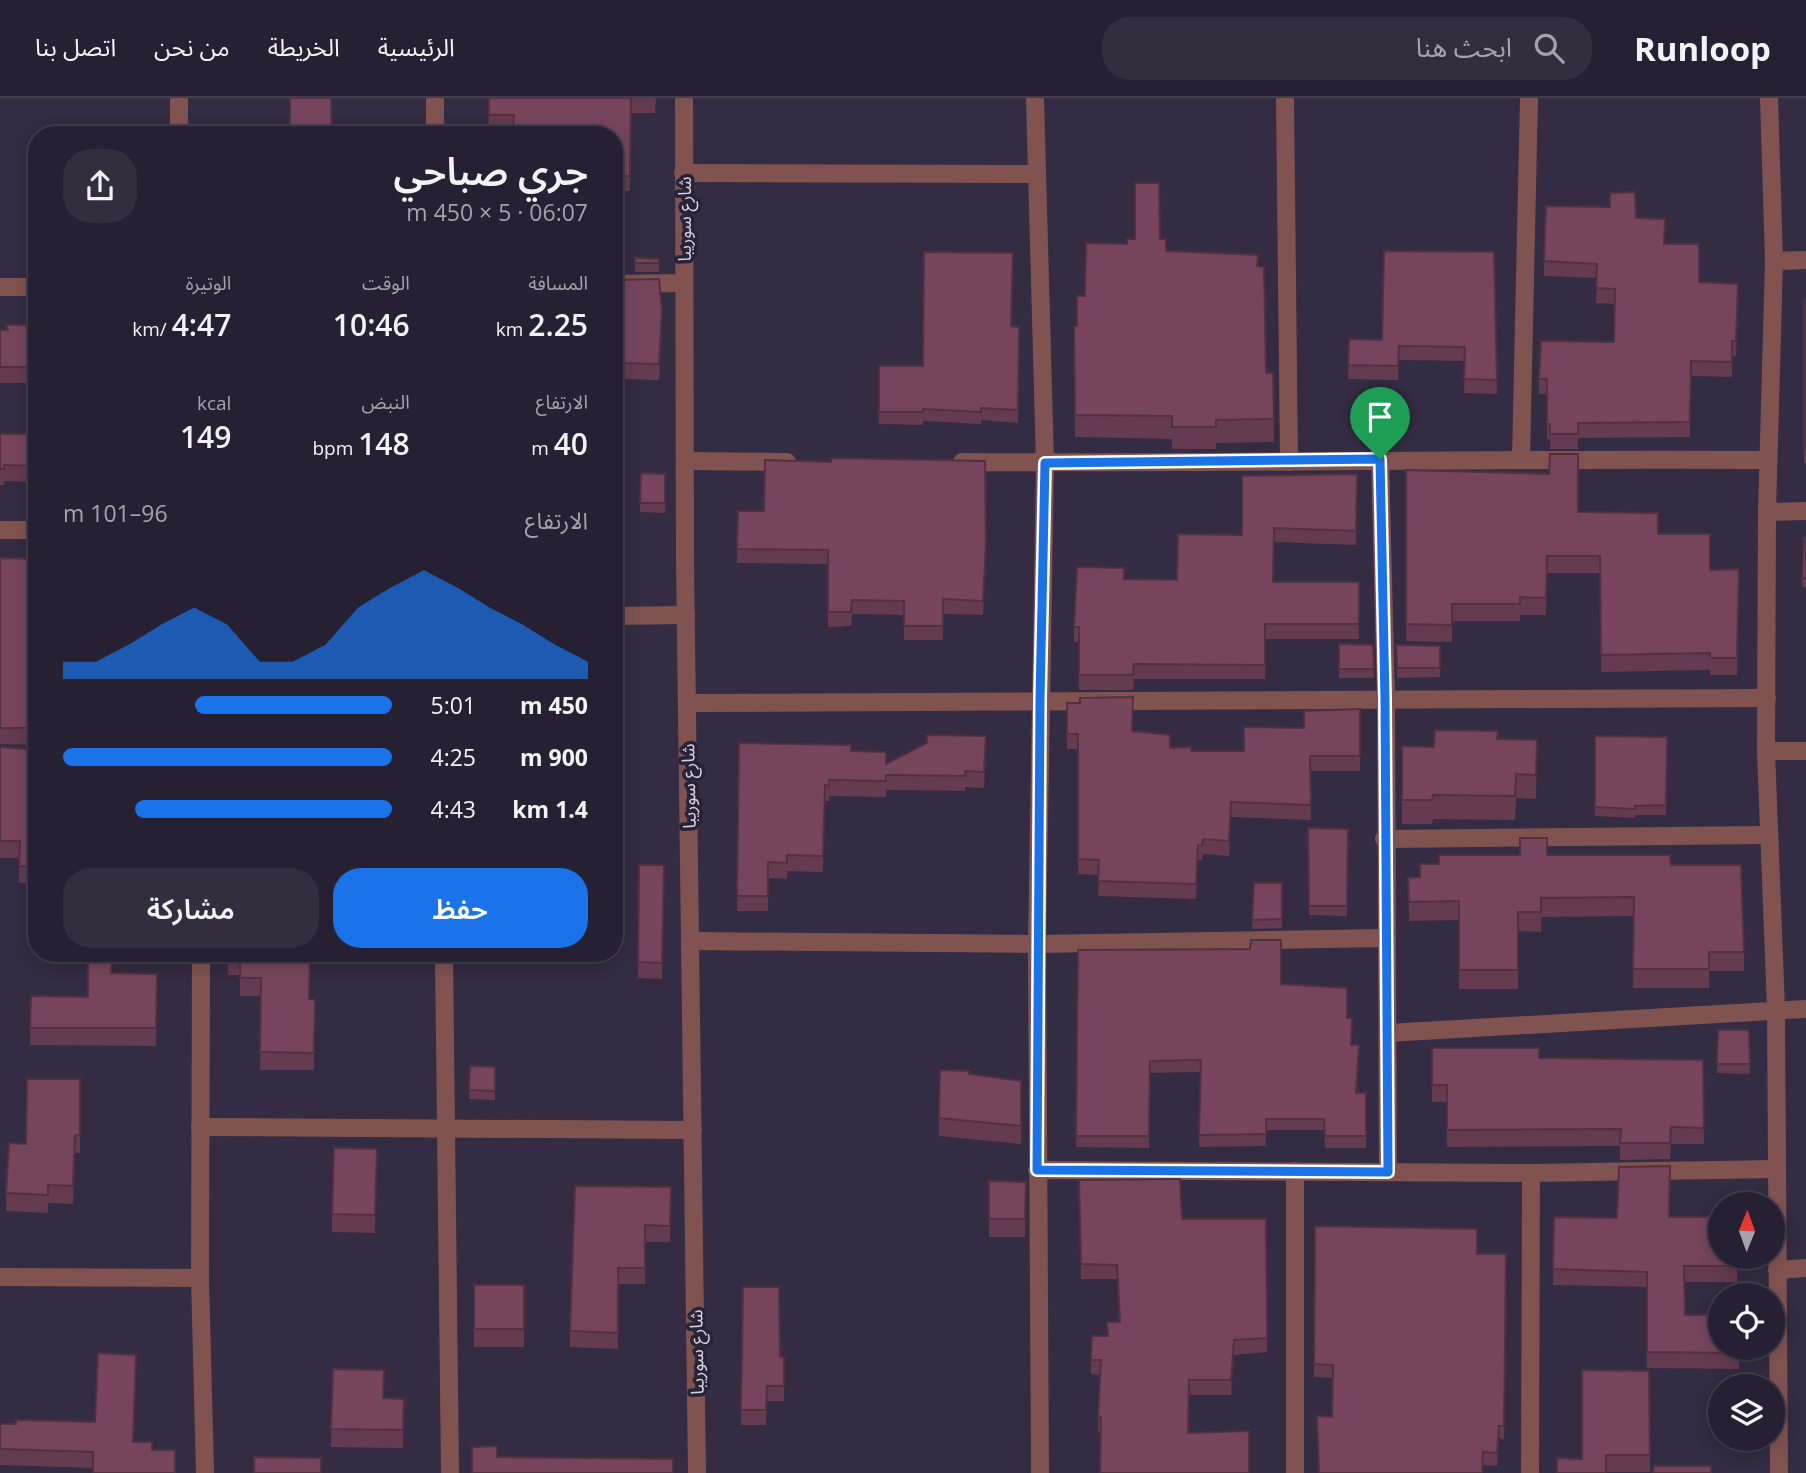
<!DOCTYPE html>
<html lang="ar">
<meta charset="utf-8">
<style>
:root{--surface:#262132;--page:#322e3e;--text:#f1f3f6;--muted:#a4a3ac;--line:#423e4d;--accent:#1a73e8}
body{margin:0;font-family:"Open Sans","Noto Sans Arabic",sans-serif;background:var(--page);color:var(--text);direction:rtl;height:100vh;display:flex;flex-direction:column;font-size:26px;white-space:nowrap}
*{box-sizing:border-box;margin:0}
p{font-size:23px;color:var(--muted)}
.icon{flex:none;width:38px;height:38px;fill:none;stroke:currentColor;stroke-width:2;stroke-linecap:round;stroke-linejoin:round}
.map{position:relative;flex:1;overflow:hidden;direction:ltr}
.panel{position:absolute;left:28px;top:28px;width:595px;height:836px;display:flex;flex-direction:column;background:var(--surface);border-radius:28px;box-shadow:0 4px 18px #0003,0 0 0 2px var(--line);direction:rtl}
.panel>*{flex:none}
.needle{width:46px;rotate:1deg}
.fabs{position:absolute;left:1708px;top:1094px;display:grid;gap:14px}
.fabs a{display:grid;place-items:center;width:77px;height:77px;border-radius:50%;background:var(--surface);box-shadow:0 4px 18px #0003,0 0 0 2px var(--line);font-size:35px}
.pin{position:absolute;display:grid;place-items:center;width:60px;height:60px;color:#fff;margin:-72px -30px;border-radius:50% 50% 50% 0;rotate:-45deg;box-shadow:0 0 7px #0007}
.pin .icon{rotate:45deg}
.round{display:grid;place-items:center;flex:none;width:74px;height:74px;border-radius:28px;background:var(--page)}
.head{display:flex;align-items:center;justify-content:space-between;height:119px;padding:0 35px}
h1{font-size:38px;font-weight:600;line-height:52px}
.figures{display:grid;grid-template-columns:repeat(3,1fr);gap:10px;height:119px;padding:7px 35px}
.figures div{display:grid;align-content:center}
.figures b{font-size:30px;font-weight:600}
.figures small{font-size:19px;font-weight:400}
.figures p{font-size:19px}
.chart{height:196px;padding:14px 35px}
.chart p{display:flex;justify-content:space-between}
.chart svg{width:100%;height:126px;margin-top:7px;fill:var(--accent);opacity:.7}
.primary-button{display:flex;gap:14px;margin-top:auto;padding:14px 35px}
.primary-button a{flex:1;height:80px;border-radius:28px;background:var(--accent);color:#fff;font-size:28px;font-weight:600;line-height:80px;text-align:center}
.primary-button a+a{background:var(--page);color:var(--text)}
ul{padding:0 35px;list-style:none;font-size:23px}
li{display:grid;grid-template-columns:112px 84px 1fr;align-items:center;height:52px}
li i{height:18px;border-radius:9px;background:var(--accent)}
header{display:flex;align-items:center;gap:42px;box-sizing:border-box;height:98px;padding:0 35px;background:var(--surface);border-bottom:2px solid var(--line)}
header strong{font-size:33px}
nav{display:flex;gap:38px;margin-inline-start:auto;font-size:24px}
.search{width:490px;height:63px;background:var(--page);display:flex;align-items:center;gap:18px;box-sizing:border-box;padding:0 24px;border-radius:28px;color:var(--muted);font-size:26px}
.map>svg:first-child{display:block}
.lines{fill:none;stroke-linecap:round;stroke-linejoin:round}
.street{stroke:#805351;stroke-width:18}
.wall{fill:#653b4f}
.shaded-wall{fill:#533040}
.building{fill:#76455c;stroke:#533040;stroke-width:2}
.route-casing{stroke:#fff;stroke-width:14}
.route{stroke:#1a73e8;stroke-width:9}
.labels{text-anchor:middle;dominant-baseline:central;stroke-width:7;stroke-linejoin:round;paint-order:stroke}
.street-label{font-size:18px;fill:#d7d3e1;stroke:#292337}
</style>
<header>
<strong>Runloop</strong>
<div class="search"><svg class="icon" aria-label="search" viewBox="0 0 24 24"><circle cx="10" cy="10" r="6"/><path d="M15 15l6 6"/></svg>ابحث هنا</div>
<nav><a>الرئيسية</a><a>الخريطة</a><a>من نحن</a><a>اتصل بنا</a></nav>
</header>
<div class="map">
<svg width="1806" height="1375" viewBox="0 0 1806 1375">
<rect width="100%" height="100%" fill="#332c42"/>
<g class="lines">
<g class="street">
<polyline points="684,0 685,463 697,1375"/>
<polyline points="1035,0 1045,365 1037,846 1040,1375"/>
<polyline points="1285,0 1289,364"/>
<polyline points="1769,0 1774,163 1767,414 1766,653 1776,911 1779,1375"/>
<polyline points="179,37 179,0"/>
<polyline points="435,37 435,0"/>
<polyline points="683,75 1036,76"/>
<polyline points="1774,163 1806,162"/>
<polyline points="614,186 684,185"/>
<polyline points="0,189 37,189"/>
<polyline points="1521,360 1529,0"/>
<polyline points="1380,361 1386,601 1388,1074"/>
<polyline points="685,363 787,364"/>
<path d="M962,364C1230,366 1499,360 1768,362"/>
<polyline points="1767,414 1806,413"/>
<polyline points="0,432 37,432"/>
<polyline points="614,518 686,517"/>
<polyline points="687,605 1767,600"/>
<polyline points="1766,653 1806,653"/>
<polyline points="1384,741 1767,737"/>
<polyline points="690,843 1037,846 1384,840"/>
<polyline points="201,856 200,1180 205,1375"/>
<polyline points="444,856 450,1375"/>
<polyline points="1388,935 1806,911"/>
<polyline points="200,1029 693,1032"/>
<polyline points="1037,1072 1531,1075 1776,1071"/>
<polyline points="1295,1073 1295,1375"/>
<polyline points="1777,1172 1806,1170"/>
<polyline points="0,1179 200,1180"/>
<polyline points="1530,1375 1531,1075"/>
</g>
</g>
<g class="wall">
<polygon points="488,0 656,0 655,15 631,15 630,93 614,93 614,37 513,32 489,32"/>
<polygon points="1636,120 1665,146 1699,184 1738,201 1736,258 1732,258 1732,279 1691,278 1690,339 1578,340 1578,351 1550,351 1550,341 1547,341 1547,296 1539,296 1539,281 1614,244 1615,206 1596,205 1597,180 1544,178 1544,163"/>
<polygon points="1160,141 1166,153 1258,168 1266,275 1273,275 1274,344 1216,345 1216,351 1172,351 1172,341 1075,339 1074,228 1077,228 1085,198 1127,146"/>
<polygon points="1494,154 1497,296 1464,295 1465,263 1399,262 1398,282 1348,281 1349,241 1382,242"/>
<polygon points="635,160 659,161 659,174 635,174"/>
<polygon points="614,182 662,229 659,282 614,281"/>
<rect x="1804" y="201" width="2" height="164"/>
<polygon points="6,227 37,227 37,384 4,383 4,387 0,387 0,336 30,336 32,285 0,285 0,232 6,232"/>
<polygon points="1011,228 1019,229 1018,325 981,322 981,326 923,323 923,327 879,326 879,268 923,268"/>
<polygon points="1406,372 1578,414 1710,472 1739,471 1737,577 1710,577 1710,572 1601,574 1600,475 1547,475 1546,517 1520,517 1520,523 1452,523 1452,544 1406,543"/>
<polygon points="641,375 665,376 665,415 640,414"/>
<polygon points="1357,376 1356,447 1274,444 1274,484 1359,484 1359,541 1265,541 1265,581 1134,581 1133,592 1079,592 1079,544 1074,544 1074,529 1124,481 1177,482 1242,437"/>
<polygon points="738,413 986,459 983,517 943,516 943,542 904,542 904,517 852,516 851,528 828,529 828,466 737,465"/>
<polygon points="1804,440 1806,440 1806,489 1802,489"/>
<polygon points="0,460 37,461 37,647 0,646"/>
<polygon points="1339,546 1373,547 1374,580 1339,580"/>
<polygon points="1396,547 1440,548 1440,579 1397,580"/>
<polygon points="1080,605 1133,633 1170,650 1191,653 1244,653 1304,630 1360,611 1360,673 1310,673 1311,722 1231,719 1229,758 1203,756 1202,762 1198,762 1196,801 1098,798 1099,777 1078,776 1078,651 1067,651 1067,636"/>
<polygon points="1595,638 1667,639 1666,717 1635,717 1635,720 1595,718"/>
<polygon points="1497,641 1537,642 1536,701 1516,700 1515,722 1433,721 1432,726 1402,726 1402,648 1434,649"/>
<polygon points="739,645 851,653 886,666 986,653 984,690 965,689 965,693 886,692 886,699 829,698 829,703 825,703 823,774 787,773 787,781 768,780 768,813 737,813"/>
<polygon points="0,649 37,652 37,785 19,785 19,760 0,760"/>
<polygon points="1308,730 1348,731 1347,818 1309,817"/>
<polygon points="1547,757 1671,767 1744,854 1744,873 1709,873 1709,890 1633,890 1634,818 1541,819 1541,834 1518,833 1518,891 1459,891 1459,822 1409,823 1408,780 1420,779 1439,766"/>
<polygon points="639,767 664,767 662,881 638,880"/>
<polygon points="1254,785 1282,785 1282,830 1252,831"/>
<polygon points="1078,852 1281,886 1347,920 1352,947 1359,958 1357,995 1366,995 1366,1050 1325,1050 1324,1032 1266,1032 1266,1048 1199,1049 1201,974 1150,975 1149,1050 1076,1049"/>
<polygon points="228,856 405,856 405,859 310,860 309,901 315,902 314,972 260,972 261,898 240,898 240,877 228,877"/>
<polygon points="112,875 157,876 156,948 30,947 31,898 88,899"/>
<polygon points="1718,932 1749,932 1750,976 1717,975"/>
<polygon points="1432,950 1539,960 1703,962 1704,1046 1671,1046 1670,1061 1620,1062 1620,1048 1447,1049 1447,1004 1432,1004"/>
<polygon points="470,968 495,969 495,1002 469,1001"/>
<polygon points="969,976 1021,983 1021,1046 939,1038 939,1020"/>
<polygon points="80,981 80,1055 75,1055 73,1106 48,1105 48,1115 6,1113 6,1095 26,1046"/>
<polygon points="377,1069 375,1135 332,1134 332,1116"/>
<polygon points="989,1083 1026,1084 1025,1139 989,1139"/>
<polygon points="671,1089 670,1144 645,1144 645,1186 618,1186 618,1251 570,1249 570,1233"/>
<polygon points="1079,1097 1182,1121 1267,1240 1267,1254 1234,1257 1231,1297 1189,1297 1188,1335 1249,1375 1098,1333 1100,1277 1091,1276 1091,1262 1119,1224 1117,1181 1081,1181"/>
<polygon points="1554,1119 1669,1119 1737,1158 1737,1184 1684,1184 1685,1217 1739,1250 1739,1271 1647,1270 1647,1189 1553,1187"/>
<polygon points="1315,1128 1477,1156 1506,1156 1504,1341 1499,1340 1497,1368 1483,1367 1332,1319 1333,1280 1314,1279"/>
<rect x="474" y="1187" width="50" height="62"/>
<polygon points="743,1189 780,1259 784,1259 784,1303 767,1303 766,1327 741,1327"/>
<polygon points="333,1271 383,1300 404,1301 403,1350 331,1349"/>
<polygon points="136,1273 134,1344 93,1370 0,1367 0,1326 95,1324"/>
<polygon points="1649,1273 1650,1374 1606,1374 1582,1361"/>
</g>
<g class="shaded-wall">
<polygon points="986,445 986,459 983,517 983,503"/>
<polygon points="75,1037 75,1055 73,1106 73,1088"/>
<polygon points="1234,1242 1234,1257 1231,1297 1231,1282"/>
</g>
<g class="building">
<polygon points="290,0 331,0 332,37 290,37"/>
<polygon points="489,0 631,0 630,78 614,78 614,37 513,37 514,17 489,17"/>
<polygon points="114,29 114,37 49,37 49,32"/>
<polygon points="1135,85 1159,85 1160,141 1166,141 1166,153 1258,157 1257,168 1264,169 1266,275 1273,275 1274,321 1216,322 1216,329 1172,329 1172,318 1075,317 1074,228 1077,228 1077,198 1085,198 1086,145 1127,146 1127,141 1135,141"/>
<polygon points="1635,94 1636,120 1665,121 1664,146 1699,146 1699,184 1738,186 1736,243 1732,243 1732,264 1691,263 1690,324 1578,325 1578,336 1550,336 1550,326 1547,326 1547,281 1539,281 1541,243 1614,244 1615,191 1596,190 1597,166 1544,163 1546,108 1610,109 1610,95"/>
<polygon points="1384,153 1494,154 1497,282 1464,281 1465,249 1399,248 1398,268 1348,267 1349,241 1382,242"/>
<polygon points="924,154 1013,155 1011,228 1019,229 1018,312 981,310 981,314 923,311 923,314 879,314 879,268 923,268"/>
<polygon points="635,160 659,161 659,165 635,165"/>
<polygon points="659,181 662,213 659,266 614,265 614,182"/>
<rect x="1804" y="201" width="2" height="149"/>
<polygon points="6,227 37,227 37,368 4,367 4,371 0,371 0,336 30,336 32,269 0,269 0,232 8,232"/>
<polygon points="1550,356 1578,356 1578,414 1658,415 1658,436 1710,436 1710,472 1739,471 1737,560 1710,560 1710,555 1601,557 1600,458 1547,458 1546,500 1520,499 1520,506 1452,506 1452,527 1406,526 1406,372 1549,376"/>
<polygon points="831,360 985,363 986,445 983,503 943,501 943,528 904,528 904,503 852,502 851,514 828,514 828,452 737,451 738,413 764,413 765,362 831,364"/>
<polygon points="641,375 665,376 665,405 640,405"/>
<polygon points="1357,376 1356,433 1274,430 1273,484 1359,484 1359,526 1265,526 1265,567 1134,566 1133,577 1079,577 1079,529 1074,529 1077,469 1124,470 1124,481 1177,482 1178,436 1242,437 1242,378"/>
<polygon points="1804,440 1806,440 1806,480 1802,480"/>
<polygon points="0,460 37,461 37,630 0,630"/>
<polygon points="1339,546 1373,547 1374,571 1339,571"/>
<polygon points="1396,547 1440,548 1440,570 1397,570"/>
<polygon points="1133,599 1132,633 1170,637 1170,650 1191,649 1191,653 1244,653 1244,629 1304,630 1304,613 1360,611 1360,658 1310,658 1311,707 1231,704 1229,743 1203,741 1202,747 1198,747 1196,786 1098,783 1099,762 1078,761 1078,636 1067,636 1067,605 1080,605 1080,600"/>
<polygon points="1435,632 1498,633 1497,641 1537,642 1536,677 1516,676 1515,698 1433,697 1432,702 1402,702 1402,648 1434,649"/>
<polygon points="927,637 986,638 984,674 965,673 965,678 886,677 886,683 829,682 829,688 825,687 823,758 787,757 787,765 768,764 768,798 737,798 739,645 851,647 851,653 886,654 886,666 927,645"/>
<polygon points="1595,638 1667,639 1666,707 1635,708 1635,711 1595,709"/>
<polygon points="0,649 37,652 37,769 19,768 20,743 0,743"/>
<polygon points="1308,730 1348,731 1347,808 1309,808"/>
<polygon points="1520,740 1547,740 1547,757 1670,757 1671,767 1741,767 1744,854 1709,854 1709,871 1633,871 1634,799 1541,800 1541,814 1518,814 1518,872 1459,872 1459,803 1409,804 1408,780 1420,779 1420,766 1439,766 1439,757 1520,757"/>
<polygon points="639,767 664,767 662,865 638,864"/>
<polygon points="1254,785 1282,785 1282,821 1252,822"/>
<polygon points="1251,842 1281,842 1281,886 1347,890 1347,920 1352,920 1351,947 1359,947 1356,995 1366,995 1366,1038 1325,1038 1324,1021 1266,1021 1266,1036 1199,1037 1201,962 1150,963 1149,1038 1076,1038 1078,852 1250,851"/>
<polygon points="112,856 111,875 157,876 156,930 30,930 31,898 88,899 88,857"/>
<polygon points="228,856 310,856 309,901 315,902 314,955 260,954 261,880 240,880 240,859 228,859"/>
<polygon points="1718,932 1749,932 1750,966 1717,966"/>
<polygon points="1432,950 1539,950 1539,960 1703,962 1704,1030 1671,1029 1670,1045 1620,1045 1621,1031 1447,1032 1447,987 1432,987"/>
<polygon points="470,968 495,969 495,993 469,992"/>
<polygon points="940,972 969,973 969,976 1021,983 1021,1028 939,1020"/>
<polygon points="27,981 80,981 80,1037 75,1037 73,1088 48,1087 48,1097 6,1095 9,1045 26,1046"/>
<polygon points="334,1050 377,1051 375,1117 332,1116"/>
<polygon points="1670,1068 1669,1119 1720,1119 1720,1158 1737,1158 1737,1168 1684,1168 1685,1217 1720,1217 1720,1250 1739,1250 1739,1255 1647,1254 1647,1174 1553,1171 1554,1119 1617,1120 1619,1069"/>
<polygon points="1180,1081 1182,1121 1266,1121 1267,1240 1234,1242 1231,1282 1189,1282 1188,1335 1249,1333 1249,1375 1100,1375 1101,1319 1098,1319 1101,1262 1091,1262 1092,1238 1108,1238 1107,1224 1120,1224 1117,1167 1081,1166 1079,1082"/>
<polygon points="989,1083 1026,1084 1025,1121 989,1121"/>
<polygon points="575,1088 671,1089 670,1128 645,1127 645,1170 618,1170 618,1235 570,1233"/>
<polygon points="1315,1128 1477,1131 1477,1156 1506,1156 1504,1328 1499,1328 1497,1355 1483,1354 1482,1375 1319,1375 1317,1318 1332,1319 1333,1267 1314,1266"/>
<rect x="474" y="1187" width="50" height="44"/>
<polygon points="743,1189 779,1189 780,1259 784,1259 784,1288 767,1288 766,1312 741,1312"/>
<polygon points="98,1255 136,1257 133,1344 152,1344 152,1352 175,1352 175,1375 93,1375 93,1354 0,1351 0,1326 16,1326 16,1322 95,1324"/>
<polygon points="333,1271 384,1272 383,1300 404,1301 403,1332 331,1331"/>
<polygon points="1582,1272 1649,1273 1650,1357 1606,1357 1606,1375 1557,1375 1557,1360 1582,1361"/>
<polygon points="497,1348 497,1359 673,1361 673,1375 472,1375 472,1349"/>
<polygon points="254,1359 321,1360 321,1375 254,1375"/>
<polygon points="1654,1368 1711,1368 1711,1375 1653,1375"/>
</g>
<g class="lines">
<defs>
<polygon id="route" points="1380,361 1385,601 1388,1074 1037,1072 1040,602 1045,365"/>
</defs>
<use href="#route" class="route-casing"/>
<use href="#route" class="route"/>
</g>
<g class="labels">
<g class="street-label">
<text transform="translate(684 121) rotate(-90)">شارع سوريبا</text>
<text transform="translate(688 688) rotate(-91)">شارع سوريبا</text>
<text transform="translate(696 1254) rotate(-91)">شارع سوريبا</text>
</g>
</g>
</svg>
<div class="fabs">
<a><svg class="needle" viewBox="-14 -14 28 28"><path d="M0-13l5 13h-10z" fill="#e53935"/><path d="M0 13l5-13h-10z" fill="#a4a3ac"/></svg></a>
<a><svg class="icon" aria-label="locate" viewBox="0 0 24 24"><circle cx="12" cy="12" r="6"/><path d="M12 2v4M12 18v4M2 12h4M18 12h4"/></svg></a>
<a><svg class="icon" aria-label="layers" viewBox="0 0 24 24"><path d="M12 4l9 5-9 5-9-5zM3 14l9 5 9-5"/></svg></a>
</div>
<div class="pin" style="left:1380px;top:361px;background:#1e9e55"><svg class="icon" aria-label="arrive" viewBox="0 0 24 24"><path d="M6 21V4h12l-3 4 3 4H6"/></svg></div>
<section class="panel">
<div class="head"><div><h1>جري صباحي</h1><p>06:07 · 5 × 450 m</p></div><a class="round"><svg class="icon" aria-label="share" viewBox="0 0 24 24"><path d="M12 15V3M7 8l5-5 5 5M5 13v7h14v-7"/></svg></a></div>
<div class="figures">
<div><p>المسافة</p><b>2.25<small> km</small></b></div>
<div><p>الوقت</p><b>10:46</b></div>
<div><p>الوتيرة</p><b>4:47<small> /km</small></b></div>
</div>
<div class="figures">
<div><p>الارتفاع</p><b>40<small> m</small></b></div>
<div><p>النبض</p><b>148<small> bpm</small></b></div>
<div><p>kcal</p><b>149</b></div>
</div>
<div class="chart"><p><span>الارتفاع</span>96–101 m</p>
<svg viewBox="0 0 160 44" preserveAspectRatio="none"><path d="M0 44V38L10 38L20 32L30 25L40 19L50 25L60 38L70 38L80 32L90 19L100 12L110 6L120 12L130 19L140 25L150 32L160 38V44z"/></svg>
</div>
<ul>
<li><b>450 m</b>5:01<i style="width:60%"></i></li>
<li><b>900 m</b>4:25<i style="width:100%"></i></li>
<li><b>1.4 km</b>4:43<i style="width:78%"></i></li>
</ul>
<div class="primary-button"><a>حفظ</a><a>مشاركة</a></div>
</section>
</div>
